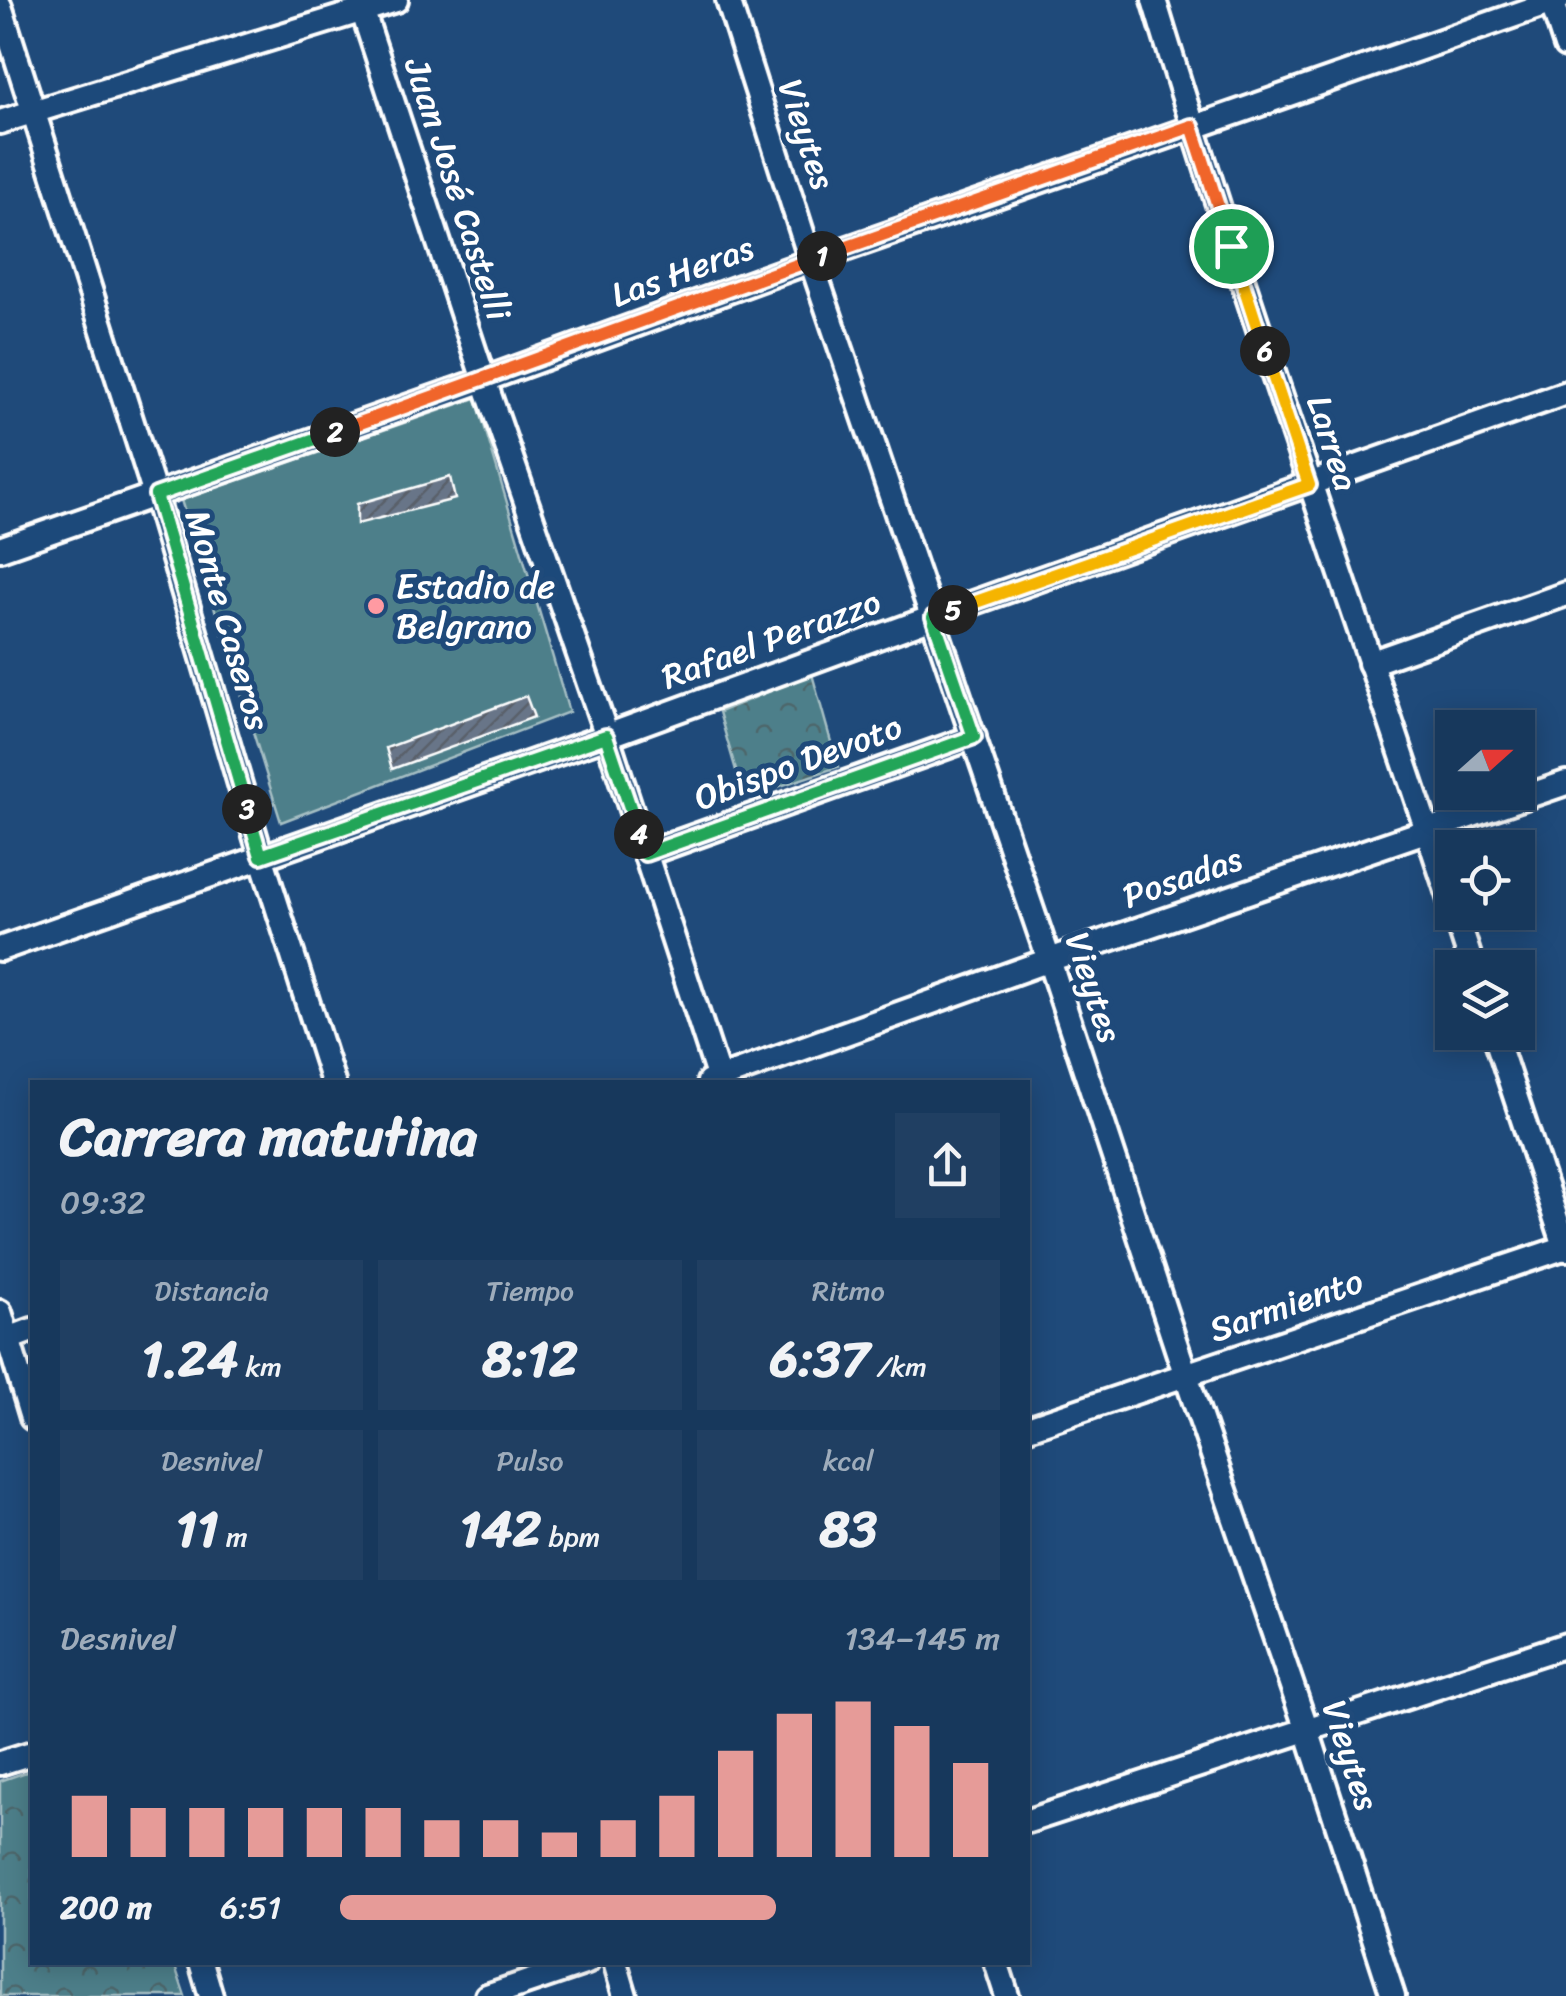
<!DOCTYPE html>
<html lang="es">
<meta charset="utf-8">
<style>
:root{--surface:#17385c;--page:#203f62;--text:#f1f3f6;--muted:#9eacbb;--line:#365272;--accent:#e69b98}
body{margin:0;font-family:Sriracha,sans-serif;background:var(--page);color:var(--text);height:100vh;display:flex;flex-direction:column;font-size:38px;white-space:nowrap}
*{box-sizing:border-box;margin:0}
p{font-size:32px;color:var(--muted)}
.icon{flex:none;width:55px;height:55px;fill:none;stroke:currentColor;stroke-width:2;stroke-linecap:round;stroke-linejoin:round}
.map{position:relative;flex:1;overflow:hidden}
.sheet{position:absolute;left:30px;top:1080px;width:1000px;height:885px;display:flex;flex-direction:column;background:var(--surface);border-radius:0px;box-shadow:0 5px 25px #0003,0 0 0 2px var(--line)}
.sheet>*{flex:none}
.needle{width:65px;rotate:69deg}
.controls{position:absolute;left:1435px;top:710px;display:grid;gap:20px}
.controls a{display:grid;place-items:center;width:100px;height:100px;border-radius:0px;background:var(--surface);box-shadow:0 5px 25px #0003,0 0 0 2px var(--line);font-size:50px}
.pin{position:absolute;display:grid;place-items:center;width:85px;height:85px;color:#fff;margin:-42px;border:5px solid #fff;border-radius:50%;box-shadow:0 2px 10px #0007}
.km{position:absolute;width:50px;height:50px;margin:-25px;border-radius:50%;background:#222;color:#fff;font-size:28px;line-height:50px;text-align:center}
.round{display:grid;place-items:center;flex:none;width:105px;height:105px;border-radius:0px;background:var(--page)}
.headline{display:flex;align-items:center;justify-content:space-between;height:170px;padding:0 30px}
h1{font-size:55px;font-weight:700;line-height:75px}
.stats{display:grid;grid-template-columns:repeat(3,1fr);gap:15px;height:170px;padding:10px 30px}
.stats div{display:grid;align-content:center;border-radius:0px;background:var(--page);text-align:center}
.stats b{font-size:50px;font-weight:700}
.stats small{font-size:28px;font-weight:400}
.stats p{font-size:28px}
.chart{height:280px;padding:20px 30px}
.chart p{display:flex;justify-content:space-between}
.chart svg{width:100%;height:180px;margin-top:10px;stroke:var(--accent);stroke-width:6}
ul{padding:0 30px;list-style:none;font-size:32px}
li{display:grid;grid-template-columns:160px 120px 1fr;align-items:center;height:75px}
li i{height:25px;border-radius:12px;background:var(--accent)}
.map>svg:first-child{display:block}
.park{fill:url(#park-crowns);stroke:#a6bfc4;stroke-width:2.5}
.pitch{fill:#4e7f8a;stroke:#a6bfc4;stroke-width:2.5}
.building{fill:url(#building-hatch);stroke:#fff;stroke-width:2.5}
.lines{fill:none;stroke-linecap:round;stroke-linejoin:round}
.minor-casing{stroke:#fff;stroke-width:30}
.minor{stroke:#1f4a7a;stroke-width:22}
.split-1-casing{stroke:#fff;stroke-width:20}
.split-2-casing{stroke:#fff;stroke-width:20}
.split-3-casing{stroke:#fff;stroke-width:20}
.split-4-casing{stroke:#fff;stroke-width:20}
.split-5-casing{stroke:#fff;stroke-width:20}
.split-6-casing{stroke:#fff;stroke-width:20}
.split-7-casing{stroke:#fff;stroke-width:20}
.split-1{stroke:#f0652b;stroke-width:12}
.split-2{stroke:#f0652b;stroke-width:12}
.split-3{stroke:#22a559;stroke-width:12}
.split-4{stroke:#22a559;stroke-width:12}
.split-5{stroke:#22a559;stroke-width:12}
.split-6{stroke:#f5b400;stroke-width:12}
.split-7{stroke:#f5b400;stroke-width:12}
.poi-dot{fill:#ff9aa2;stroke:#1f4a7a;stroke-width:4}
.labels{text-anchor:middle;dominant-baseline:central;stroke-width:10;stroke-linejoin:round;paint-order:stroke}
.street-label{font-size:35px;fill:#fff;stroke:#1f4a7a}
.poi-label{font-size:35px;fill:#fff;stroke:#1f4a7a;text-anchor:start}
</style>
<div class="map">
<svg width="1566" height="1996" viewBox="0 0 1566 1996">
<defs>
<pattern id="park-crowns" width="20" height="18" patternUnits="userSpaceOnUse" patternTransform="scale(2.5)"><rect width="20" height="18" fill="#4e7f8a"/><path d="M2 6a3 3 0 1 1 6 0M12 15a3 3 0 1 1 6 0" fill="none" stroke="#4d666b"/></pattern>
<pattern id="building-hatch" width="6" height="6" patternUnits="userSpaceOnUse" patternTransform="scale(2.5)"><rect width="6" height="6" fill="#687588"/><path d="M-1 1l2-2M0 6l6-6M5 7l2-2" fill="none" stroke="#5a606a"/></pattern>
</defs>
<rect width="100%" height="100%" fill="#1f4a7a"/>
<filter id="ink" filterUnits="userSpaceOnUse"><feTurbulence type="fractalNoise" baseFrequency=".01" numOctaves="2"/><feDisplacementMap in="SourceGraphic" scale="20" xChannelSelector="R" yChannelSelector="G"/><feConvolveMatrix kernelMatrix="1 2 1 2 8 2 1 2 1" color-interpolation-filters="sRGB"/></filter>
<g filter="url(#ink)">
<g class="park">
<polygon points="812,674 838,767 744,798 719,712"/>
<polygon points="32,1770 32,1962 174,1963 185,1996 0,1996 0,1781"/>
</g>
<polygon class="pitch" points="476,398 569,712 281,822 181,500"/>
<g class="building">
<polygon points="450,477 455,499 357,524 357,504"/>
<polygon points="526,696 534,717 392,769 386,748"/>
</g>
<g class="lines">
<defs>
<g id="minor">
<polyline points="359,0 484,380 607,736 720,1082"/>
<polyline points="728,0 811,261 1049,960 1186,1376 1307,1730 1393,1996"/>
<path d="M1154,0C1246,305 1353,604 1452,906"/>
<polyline points="1551,0 1566,46"/>
<polyline points="0,6 155,495 261,856 333,1082"/>
<polyline points="0,122 396,0"/>
<polyline points="0,549 484,380 811,261 1558,0"/>
<polyline points="1370,663 1566,594"/>
<polyline points="645,854 974,737"/>
<polyline points="1455,912 1473,968"/>
<polyline points="0,949 607,736 933,617 1566,393"/>
<polyline points="1494,1032 1566,1249"/>
<polyline points="709,1082 1049,960 1566,783"/>
<polyline points="0,1312 32,1418"/>
<polyline points="0,1342 32,1330"/>
<polyline points="1028,1428 1566,1247"/>
<polyline points="0,1763 32,1753"/>
<polyline points="1028,1821 1566,1645"/>
<polyline points="201,1962 211,1996"/>
<polyline points="615,1962 625,1996"/>
<polyline points="996,1962 1007,1996"/>
<polyline points="487,1996 587,1962"/>
</g>
</defs>
<use href="#minor" class="minor-casing"/>
<use href="#minor" class="minor"/>
</g>
</g>
<g class="lines" filter="url(#ink)">
<defs>
<polyline id="split-1" points="822,256 1192,126 1231,246"/>
<polyline id="split-2" points="335,432 822,256"/>
<polyline id="split-3" points="247,809 156,495 335,432"/>
<polyline id="split-4" points="247,809 261,856 606,736 639,834"/>
<polyline id="split-5" points="639,834 645,854 974,737 933,617 953,610"/>
<polyline id="split-6" points="953,610 1309,485 1265,351"/>
<polyline id="split-7" points="1231,246 1265,351"/>
</defs>
<use href="#split-1" class="split-1-casing"/>
<use href="#split-2" class="split-2-casing"/>
<use href="#split-3" class="split-3-casing"/>
<use href="#split-4" class="split-4-casing"/>
<use href="#split-5" class="split-5-casing"/>
<use href="#split-6" class="split-6-casing"/>
<use href="#split-7" class="split-7-casing"/>
<use href="#split-1" class="split-1"/>
<use href="#split-2" class="split-2"/>
<use href="#split-3" class="split-3"/>
<use href="#split-4" class="split-4"/>
<use href="#split-5" class="split-5"/>
<use href="#split-6" class="split-6"/>
<use href="#split-7" class="split-7"/>
</g>
<circle class="poi-dot" cx="376" cy="606" r="10"/>
<g class="labels">
<g class="street-label">
<text transform="translate(807 134) rotate(72)">Vieytes</text>
<text transform="translate(458 189) rotate(72)">Juan José Castelli</text>
<text transform="translate(682 271) rotate(-20)">Las Heras</text>
<text transform="translate(1333 443) rotate(72)">Larrea</text>
<text transform="translate(228 620) rotate(74)">Monte Caseros</text>
<text transform="translate(771 639) rotate(-20)">Rafael Perazzo</text>
<text transform="translate(798 762) rotate(-20)">Obispo Devoto</text>
<text transform="translate(1182 877) rotate(-19)">Posadas</text>
<text transform="translate(1094 987) rotate(72)">Vieytes</text>
<text transform="translate(1286 1305) rotate(-19)">Sarmiento</text>
<text transform="translate(1351 1755) rotate(72)">Vieytes</text>
</g>
<g class="poi-label">
<text x="396" y="586">Estadio de<tspan x="396" dy="40">Belgrano</tspan></text>
</g>
</g>
</svg>
<div class="controls">
<a><svg class="needle" viewBox="-14 -14 28 28"><path d="M0-13l5 13h-10z" fill="#e53935"/><path d="M0 13l5-13h-10z" fill="#9eacbb"/></svg></a>
<a><svg class="icon" aria-label="locate" viewBox="0 0 24 24"><circle cx="12" cy="12" r="6"/><path d="M12 2v4M12 18v4M2 12h4M18 12h4"/></svg></a>
<a><svg class="icon" aria-label="layers" viewBox="0 0 24 24"><path d="M12 4l9 5-9 5-9-5zM3 14l9 5 9-5"/></svg></a>
</div>
<div class="pin" style="left:1231px;top:246px;background:#1e9e55"><svg class="icon" aria-label="arrive" viewBox="0 0 24 24"><path d="M6 21V4h12l-3 4 3 4H6"/></svg></div>
<b class="km" style="left:822px;top:256px">1</b>
<b class="km" style="left:335px;top:432px">2</b>
<b class="km" style="left:247px;top:809px">3</b>
<b class="km" style="left:639px;top:834px">4</b>
<b class="km" style="left:953px;top:610px">5</b>
<b class="km" style="left:1265px;top:351px">6</b>
<section class="sheet">
<div class="headline"><div><h1>Carrera matutina</h1><p>09:32</p></div><a class="round"><svg class="icon" aria-label="share" viewBox="0 0 24 24"><path d="M12 15V3M7 8l5-5 5 5M5 13v7h14v-7"/></svg></a></div>
<div class="stats">
<div><p>Distancia</p><b>1.24<small> km</small></b></div>
<div><p>Tiempo</p><b>8:12</b></div>
<div><p>Ritmo</p><b>6:37<small> /km</small></b></div>
</div>
<div class="stats">
<div><p>Desnivel</p><b>11<small> m</small></b></div>
<div><p>Pulso</p><b>142<small> bpm</small></b></div>
<div><p>kcal</p><b>83</b></div>
</div>
<div class="chart"><p><span>Desnivel</span>134–145 m</p>
<svg viewBox="0 0 160 44" preserveAspectRatio="none"><path d="M5 44V29M15 44V32M25 44V32M35 44V32M45 44V32M55 44V32M65 44V35M75 44V35M85 44V38M95 44V35M105 44V29M115 44V18M125 44V9M135 44V6M145 44V12M155 44V21"/></svg>
</div>
<ul>
<li><b>200 m</b>6:51<i style="width:66%"></i></li>
</ul>
</section>
</div>
